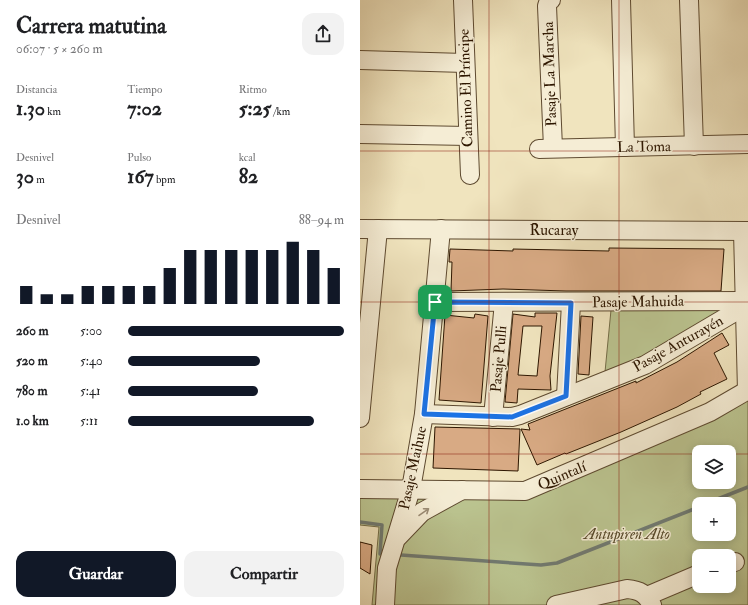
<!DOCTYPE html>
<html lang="es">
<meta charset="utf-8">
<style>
:root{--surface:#fff;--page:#f2f2f2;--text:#202124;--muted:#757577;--accent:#111827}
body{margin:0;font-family:"IM FELL Double Pica",serif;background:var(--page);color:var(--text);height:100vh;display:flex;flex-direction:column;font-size:15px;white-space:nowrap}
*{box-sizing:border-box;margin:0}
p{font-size:13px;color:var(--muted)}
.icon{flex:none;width:22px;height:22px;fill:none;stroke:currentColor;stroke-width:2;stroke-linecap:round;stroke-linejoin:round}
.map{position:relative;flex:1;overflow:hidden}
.drawer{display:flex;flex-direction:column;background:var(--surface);width:360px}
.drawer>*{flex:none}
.tools{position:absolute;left:332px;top:445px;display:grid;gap:8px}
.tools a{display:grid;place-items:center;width:44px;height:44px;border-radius:8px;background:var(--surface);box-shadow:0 2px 10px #0003;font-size:20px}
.pin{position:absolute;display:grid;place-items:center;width:34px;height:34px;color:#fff;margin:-17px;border-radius:8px;box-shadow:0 2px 6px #0006}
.round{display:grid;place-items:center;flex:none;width:42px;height:42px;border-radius:12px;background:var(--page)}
.head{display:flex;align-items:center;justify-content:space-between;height:68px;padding:0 16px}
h1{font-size:22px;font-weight:800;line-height:30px}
.metrics{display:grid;grid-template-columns:repeat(3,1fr);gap:6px;height:68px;padding:4px 16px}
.metrics div{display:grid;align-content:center}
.metrics b{font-size:20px;font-weight:800}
.metrics small{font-size:11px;font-weight:400}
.metrics p{font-size:11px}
.chart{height:112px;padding:8px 16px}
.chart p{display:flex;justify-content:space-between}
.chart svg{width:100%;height:72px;margin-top:4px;stroke:var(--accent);stroke-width:6}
.cta{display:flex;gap:8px;margin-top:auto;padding:8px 16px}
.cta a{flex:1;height:46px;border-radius:12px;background:var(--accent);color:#fff;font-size:16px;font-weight:800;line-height:46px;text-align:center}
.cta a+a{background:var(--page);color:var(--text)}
ul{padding:0 16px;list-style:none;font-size:13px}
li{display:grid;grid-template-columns:64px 48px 1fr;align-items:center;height:30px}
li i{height:10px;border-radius:5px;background:var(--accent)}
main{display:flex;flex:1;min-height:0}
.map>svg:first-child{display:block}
.green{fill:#bbc490;stroke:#746d48;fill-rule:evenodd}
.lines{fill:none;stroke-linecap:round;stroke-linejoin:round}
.stream{stroke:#717a71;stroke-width:3.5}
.building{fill:#d8aa84;stroke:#2d1600;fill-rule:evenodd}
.minor-casing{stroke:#5e4a30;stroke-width:20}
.minor{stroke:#f5edd5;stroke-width:18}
.oneway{stroke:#9b8c75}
.route-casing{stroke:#fff;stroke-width:8}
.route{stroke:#1a73e8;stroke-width:5}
.grid{fill:none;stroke:#8f2418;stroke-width:1;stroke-opacity:0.55}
.labels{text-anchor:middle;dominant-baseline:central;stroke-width:3;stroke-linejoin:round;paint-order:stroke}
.street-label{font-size:15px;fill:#2d1600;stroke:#f5edd5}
.park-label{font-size:15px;font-style:italic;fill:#584a2b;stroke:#f5edd5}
</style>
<main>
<section class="drawer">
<div class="head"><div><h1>Carrera matutina</h1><p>06:07 · 5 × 260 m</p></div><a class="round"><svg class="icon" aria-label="share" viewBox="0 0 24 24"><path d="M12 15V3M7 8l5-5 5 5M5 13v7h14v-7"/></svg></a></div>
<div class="metrics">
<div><p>Distancia</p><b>1.30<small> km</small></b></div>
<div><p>Tiempo</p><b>7:02</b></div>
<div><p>Ritmo</p><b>5:25<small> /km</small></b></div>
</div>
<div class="metrics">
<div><p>Desnivel</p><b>30<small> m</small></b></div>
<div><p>Pulso</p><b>167<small> bpm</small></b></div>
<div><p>kcal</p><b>82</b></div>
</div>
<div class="chart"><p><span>Desnivel</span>88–94 m</p>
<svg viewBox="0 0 160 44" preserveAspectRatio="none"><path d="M5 44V33M15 44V38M25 44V38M35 44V33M45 44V33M55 44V33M65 44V33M75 44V22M85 44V11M95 44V11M105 44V11M115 44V11M125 44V11M135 44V6M145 44V11M155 44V22"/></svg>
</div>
<ul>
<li><b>260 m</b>5:00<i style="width:100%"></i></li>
<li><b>520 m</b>5:40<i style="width:61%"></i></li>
<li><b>780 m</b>5:41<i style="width:60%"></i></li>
<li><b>1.0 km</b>5:11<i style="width:86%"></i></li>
</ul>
<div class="cta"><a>Guardar</a><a>Compartir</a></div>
</section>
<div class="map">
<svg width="388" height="605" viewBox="0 0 388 605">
<rect width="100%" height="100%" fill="#f0e4be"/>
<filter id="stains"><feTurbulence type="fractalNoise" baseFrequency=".005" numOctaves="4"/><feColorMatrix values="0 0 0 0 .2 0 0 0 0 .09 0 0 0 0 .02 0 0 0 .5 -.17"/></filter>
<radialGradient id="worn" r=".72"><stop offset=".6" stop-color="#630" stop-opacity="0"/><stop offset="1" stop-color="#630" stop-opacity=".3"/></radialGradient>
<g class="green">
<polygon points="373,305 286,356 245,372 251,310"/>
<path d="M388,399V605H12L19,527L0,525V495L159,497ZM339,452H369V482H339ZM339,504H369V534H339ZM339,556H369V586H339Z"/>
</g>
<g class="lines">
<g class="stream">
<polyline points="345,504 388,487"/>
<polyline points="0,522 22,525 20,554"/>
<polyline points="41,555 181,565 197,563 339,507"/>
</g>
</g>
<g class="building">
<polygon points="249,248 364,249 361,291 206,291 143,289 91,291 92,262 89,262 90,249 153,251 153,249 249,251"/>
<path d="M175,313H197L190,376L191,390L158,389L157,403L145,402L153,314L175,317ZM163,326H182L177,376L158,375Z"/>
<polygon points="115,314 128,316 121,403 79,400 85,315 114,318"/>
<polygon points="221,316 233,317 229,375 218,374"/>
<polygon points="362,333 369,345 354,353 367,379 340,392 341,394 317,407 261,432 206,454 205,453 177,465 161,429 170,430 168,424 276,381 276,383 317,362"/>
<polygon points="75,427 160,429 158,471 73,468"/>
<polygon points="0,542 12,545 10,574 0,568"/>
</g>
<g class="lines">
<defs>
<g id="minor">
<polyline points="103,0 110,175"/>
<polyline points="191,0 189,0 187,6 193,148"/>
<polyline points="261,0 265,147"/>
<polyline points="329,0 334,146"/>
<polyline points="0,60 105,63"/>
<polyline points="0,134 108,136"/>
<polyline points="179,149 388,144"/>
<polyline points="0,229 388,231"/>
<polyline points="383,231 387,391"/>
<polyline points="75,302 385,301"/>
<polyline points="206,396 211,303"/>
<polyline points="64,414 152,417 160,415 285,365 385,306"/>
<polyline points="133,417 144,302"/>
<polyline points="0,418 18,229"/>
<polyline points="0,489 165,491 350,412 388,390"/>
<polyline points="38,537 62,512 102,490"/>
<polyline points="369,563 375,562"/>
<polyline points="287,596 339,574"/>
<polyline points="25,605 27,568 51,489 64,414 81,229"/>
<path d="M196,605L267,589C280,590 286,594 292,605"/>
</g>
</defs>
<use href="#minor" class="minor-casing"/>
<use href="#minor" class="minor"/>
</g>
<defs><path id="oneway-shaft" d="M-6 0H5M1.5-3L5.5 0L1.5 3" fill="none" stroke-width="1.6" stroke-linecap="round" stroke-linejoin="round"/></defs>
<use class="oneway" href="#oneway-shaft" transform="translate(64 512) rotate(-35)"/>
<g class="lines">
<defs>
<polygon id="route" points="75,302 211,303 206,396 152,417 64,414"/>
</defs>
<use href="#route" class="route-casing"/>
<use href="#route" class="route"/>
</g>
<path class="grid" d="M129,0V605M259,0V605M0,151H388M0,302H388M0,454H339M369,454H388"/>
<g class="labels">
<g class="street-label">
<text transform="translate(190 74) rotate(-92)">Pasaje La Marcha</text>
<text transform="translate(106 88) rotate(-92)">Camino El Príncipe</text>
<text transform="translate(284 147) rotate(-1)">La Toma</text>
<text x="194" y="230">Rucaray</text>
<text transform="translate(278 302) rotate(-1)">Pasaje Mahuida</text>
<text transform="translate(318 344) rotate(-29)">Pasaje Anturayén</text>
<text transform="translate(139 359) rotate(-85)">Pasaje Pulli</text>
<text transform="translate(53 468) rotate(-78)">Pasaje Maihue</text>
<text transform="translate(202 476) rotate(-23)">Quintalí</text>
</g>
<g class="park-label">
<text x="267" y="534">Antupiren Alto</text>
</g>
</g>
<rect width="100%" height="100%" filter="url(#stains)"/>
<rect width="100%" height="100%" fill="url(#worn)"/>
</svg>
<div class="tools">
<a><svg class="icon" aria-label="layers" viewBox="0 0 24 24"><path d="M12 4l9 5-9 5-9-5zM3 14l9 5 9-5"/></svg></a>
<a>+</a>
<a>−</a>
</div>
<div class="pin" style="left:75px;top:302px;background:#1e9e55"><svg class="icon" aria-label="arrive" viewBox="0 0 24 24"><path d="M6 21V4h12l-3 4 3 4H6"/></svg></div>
</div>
</main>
